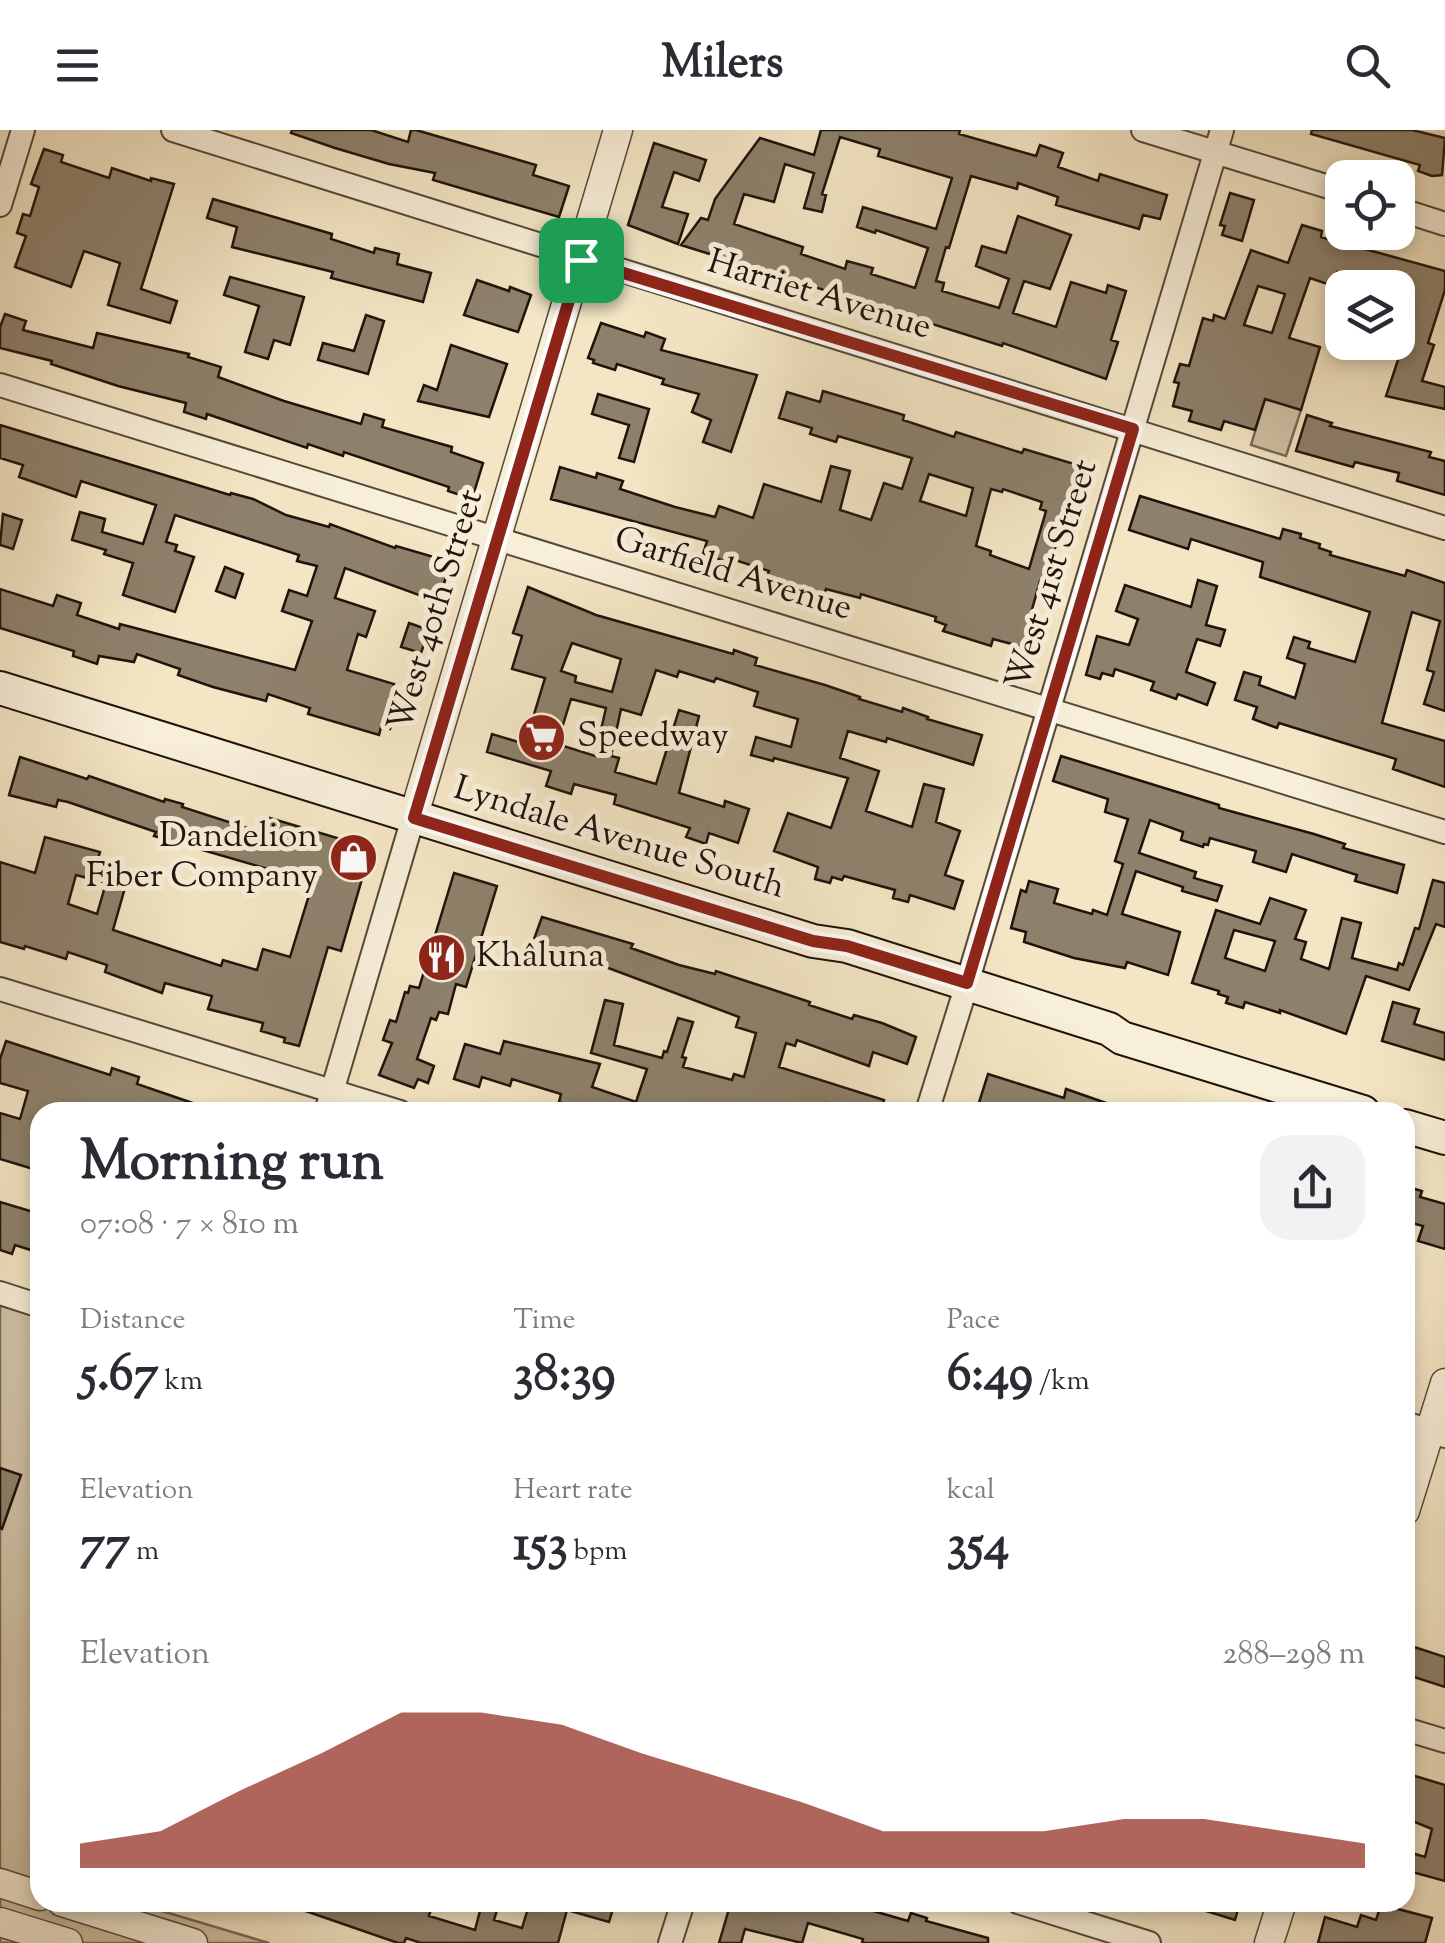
<!DOCTYPE html>
<meta charset="utf-8">
<style>
:root{--surface:#fff;--page:#f2f2f3;--text:#2b2b33;--muted:#7c7c81;--accent:#8f2418}
body{margin:0;font-family:"Sorts Mill Goudy",serif;background:var(--page);color:var(--text);height:100vh;display:flex;flex-direction:column;font-size:38px;white-space:nowrap}
*{box-sizing:border-box;margin:0}
p{font-size:32px;color:var(--muted)}
.icon{flex:none;width:55px;height:55px;fill:none;stroke:currentColor;stroke-width:2;stroke-linecap:round;stroke-linejoin:round}
.map{position:relative;flex:1;overflow:hidden}
.drawer{position:absolute;left:30px;top:972px;width:1385px;height:810px;display:flex;flex-direction:column;background:var(--surface);border-radius:30px;box-shadow:0 5px 15px #0003}
.drawer>*{flex:none}
.controls{position:absolute;left:1325px;top:30px;display:grid;gap:20px}
.controls a{display:grid;place-items:center;width:90px;height:90px;border-radius:20px;background:var(--surface);box-shadow:0 5px 15px #0003;font-size:50px}
.pin{position:absolute;display:grid;place-items:center;width:85px;height:85px;color:#fff;margin:-42px;border-radius:20px;box-shadow:0 5px 15px #0006}
.round{display:grid;place-items:center;flex:none;width:105px;height:105px;border-radius:30px;background:var(--page)}
.headline{display:flex;align-items:center;justify-content:space-between;height:170px;padding:0 50px}
h1{font-size:55px;font-weight:800;line-height:75px}
.metrics{display:grid;grid-template-columns:repeat(3,1fr);gap:15px;height:170px;padding:10px 50px}
.metrics div{display:grid;align-content:center}
.metrics b{font-size:50px;font-weight:800}
.metrics small{font-size:28px;font-weight:400}
.metrics p{font-size:28px}
.chart{height:280px;padding:20px 50px}
.chart p{display:flex;justify-content:space-between}
.chart svg{width:100%;height:180px;margin-top:10px;fill:var(--accent);opacity:.7}
header{display:flex;justify-content:space-between;align-items:center;height:130px;padding:0 50px;background:var(--surface);font-size:45px;font-weight:800}
.map>svg:first-child{display:block}
.green{fill:#d0c2a6;stroke:#786a59;stroke-width:2.5}
.building{fill:#8e816c;stroke:#1f130c;stroke-width:2.5;fill-rule:evenodd}
.lines{fill:none;stroke-linecap:round;stroke-linejoin:round}
.minor-casing{stroke:#54483a;stroke-width:26}
.tertiary-casing{stroke:#54483a;stroke-width:31}
.secondary-casing{stroke:#1f130c;stroke-width:36}
.minor{stroke:#f8efd9;stroke-width:22}
.tertiary{stroke:#f8efd9;stroke-width:28}
.secondary{stroke:#f8efd9;stroke-width:32}
.route-casing{stroke:#fff;stroke-width:20}
.route{stroke:#8f2418;stroke-width:12}
.labels{text-anchor:middle;dominant-baseline:central;stroke-width:10;stroke-linejoin:round;paint-order:stroke}
.street-label{font-size:35px;fill:#1f130c;stroke:#f8efd9}
.poi-label{font-size:35px;fill:#1f130c;stroke:#f8efd9;text-anchor:start}
</style>
<header><svg class="icon" aria-label="menu" viewBox="0 0 24 24"><path d="M4 6h16M4 12h16M4 18h16"/></svg>Milers<svg class="icon" aria-label="search" viewBox="0 0 24 24"><circle cx="10" cy="10" r="6"/><path d="M15 15l6 6"/></svg></header>
<div class="map">
<svg width="1445" height="1813" viewBox="0 0 1445 1813">
<rect width="100%" height="100%" fill="#f4e6c5"/>
<filter id="stains"><feTurbulence type="fractalNoise" baseFrequency=".002" numOctaves="4"/><feColorMatrix values="0 0 0 0 .2 0 0 0 0 .09 0 0 0 0 .02 0 0 0 .5 -.17"/></filter>
<radialGradient id="worn" r=".72"><stop offset=".6" stop-color="#630" stop-opacity="0"/><stop offset="1" stop-color="#630" stop-opacity=".3"/></radialGradient>
<g class="green">
<polygon points="1265,269 1301,280 1286,326 1251,315"/>
<polygon points="0,1172 40,1187 40,1772 135,1773 269,1813 0,1813"/>
</g>
<g class="building">
<polygon points="292,0 371,0 408,12 411,0 416,0 536,35 533,45 569,56 559,87 433,50 435,43 389,34 335,18 291,3"/>
<path d="M821,0H960L959,4L1036,26L1040,15L1063,23L1058,37L1098,51L1100,44L1167,65L1160,89L1143,85L1139,99L1056,75L1058,67L1018,53L1017,59L971,46L949,118L946,117L936,151L944,153L942,161L999,178L1009,149L976,136L982,116L1006,123L1018,86L1071,105L1050,159L1024,151L1013,183L1056,197L1071,152L1106,163L1108,155L1126,161L1111,210L1118,212L1106,249L1003,213L1002,216L681,115L701,88L708,90L715,69L760,8L814,25ZM840,7L880,19L878,26L952,48L936,99L863,77L857,97L875,103L876,100L928,118L915,158L871,144L873,138L847,131L845,139L801,124L803,117L734,94L744,64L774,72L785,34L814,43L804,78L822,82L826,65L822,64Z"/>
<polygon points="1312,0 1412,0 1445,8 1442,45 1432,46 1418,41 1420,35 1311,4"/>
<polygon points="654,13 706,30 699,51 674,42 662,77 688,84 678,114 628,95"/>
<polygon points="44,19 63,25 61,32 109,48 112,38 151,51 151,48 174,54 141,159 177,171 170,193 108,175 120,133 84,121 71,157 15,137 26,106 17,103 23,84 30,86 39,57 31,54"/>
<polygon points="1230,63 1254,70 1242,111 1222,105 1225,96 1220,95"/>
<polygon points="213,69 332,104 331,109 374,123 375,118 399,124 397,134 431,143 423,172 331,148 333,142 232,117 237,97 207,88"/>
<path d="M1302,95L1322,101L1321,107L1445,141V160L1428,213L1434,215L1422,251L1445,257V279L1386,266L1398,230V158L1337,142L1333,156L1310,148L1289,208L1320,217L1301,280L1265,269L1255,300L1224,291L1221,300L1189,291L1192,281L1173,276L1179,253L1174,252L1180,234L1189,236L1203,188L1213,191L1214,185L1225,189L1251,120L1288,133ZM1258,156L1285,164L1272,203L1244,195Z"/>
<polygon points="230,147 304,167 290,215 274,210 268,229 245,222 259,176 224,165"/>
<polygon points="477,150 509,161 510,157 531,165 518,202 464,185"/>
<polygon points="5,184 26,191 23,200 93,218 97,203 189,224 188,227 221,237 218,247 284,271 361,294 364,284 384,290 382,297 452,317 451,322 483,333 472,369 448,361 449,357 344,322 343,326 308,314 307,318 207,284 206,289 184,282 186,273 118,256 51,234 52,231 0,218 0,197"/>
<polygon points="366,185 384,191 368,244 318,230 323,213 354,221"/>
<polygon points="601,193 644,207 646,202 665,209 661,220 757,245 731,322 703,312 711,290 692,282 699,264 662,254 664,249 617,234 615,240 593,233 594,230 588,228"/>
<polygon points="451,215 507,234 489,287 418,271 424,255 437,260"/>
<path d="M823,261L904,285L903,290L954,307L956,302L1022,323L1024,319L1081,336L1044,453L1040,451L1031,483L1036,485L1027,518L993,509L991,516L943,501L946,495L935,491L936,487L861,464L860,468L826,459L824,465L767,446L769,441L729,428L728,432L703,424L707,411L551,369L560,337L596,348L597,343L623,351L620,359L675,377L715,387L719,376L753,388L764,354L821,372L831,336L850,341L840,380L871,390L884,353L902,359L912,328L838,306L836,312L810,304L812,298L779,288L787,262L820,272ZM929,344L973,358L966,386L920,371ZM991,359L1002,362L1003,359L1042,372L1040,379L1046,381L1029,439L990,425L991,421L976,416Z"/>
<polygon points="598,264 649,279 634,332 619,328 629,295 592,284"/>
<polygon points="1307,285 1332,293 1330,296 1431,322 1429,327 1445,331 1445,365 1397,351 1399,343 1355,332 1353,337 1296,321"/>
<polygon points="0,295 230,365 231,363 253,369 286,385 329,397 330,394 395,418 396,416 451,432 438,472 345,438 335,468 375,481 366,507 358,504 347,540 394,554 389,571 398,573 390,599 381,597 379,605 308,584 310,578 268,564 266,571 213,557 178,545 180,539 137,524 134,532 99,526 97,534 73,526 74,521 0,498 0,459 53,476 57,465 81,473 77,485 119,499 120,494 295,540 312,491 282,481 289,460 307,466 317,436 297,431 299,425 175,385 166,412 177,415 175,421 194,427 175,482 123,465 133,433 104,424 106,420 72,410 80,382 105,389 102,402 143,414 156,375 81,351 76,367 19,347 23,335 0,328"/>
<polygon points="1140,366 1280,409 1283,399 1301,404 1300,408 1320,414 1319,418 1331,422 1330,425 1405,446 1407,440 1445,453 1445,581 1424,574 1434,542 1427,540 1440,491 1412,482 1382,593 1445,611 1445,657 1393,639 1396,629 1279,593 1277,598 1253,589 1257,577 1235,570 1244,542 1261,547 1259,555 1295,568 1305,534 1287,528 1294,507 1310,512 1308,518 1355,532 1370,482 1260,447 1263,432 1191,409 1188,419 1129,400"/>
<polygon points="3,384 22,390 13,419 0,415"/>
<polygon points="225,437 243,444 235,468 216,461"/>
<polygon points="1198,450 1217,456 1206,495 1225,500 1220,516 1197,509 1186,542 1215,553 1207,575 1178,564 1176,569 1151,560 1154,552 1115,539 1113,546 1102,543 1100,549 1086,545 1097,506 1129,515 1138,489 1116,481 1125,455 1191,477"/>
<path d="M528,457L596,485L733,524L734,520L757,528L755,535L825,555L860,567L859,569L902,582L903,578L928,587L927,589L982,605L973,635L887,608L886,612L848,601L840,628L879,641L866,681L912,697L924,654L944,659L936,692L960,701L945,745L963,751L954,779L910,765L908,772L893,768L895,760L844,746L842,750L832,747L830,753L815,749L818,737L774,721L788,683L831,698L848,648L774,628L773,631L751,625L756,607L791,617L798,589L754,576L758,562L716,548L714,552L679,541L677,547L656,540L641,585L621,579L611,626L619,628L615,642L656,654L679,580L699,586L679,663L724,677L725,671L749,679L738,713L709,703L706,714L686,707L690,698L614,674L616,665L574,654L571,664L546,656L551,641L487,622L492,604L525,614L545,548L512,539L522,506L513,503ZM572,513L621,529L612,562L575,552L576,546L561,541ZM571,569L606,578L595,626L557,614Z"/>
<polygon points="409,493 429,500 421,523 401,517"/>
<polygon points="1061,626 1219,675 1219,678 1314,704 1345,714 1343,718 1404,735 1397,763 1355,751 1357,745 1292,724 1286,742 1253,732 1256,721 1210,708 1208,715 1204,714 1203,717 1181,710 1183,702 1150,690 1139,723 1196,742 1194,748 1222,756 1217,771 1182,761 1183,757 1136,741 1122,784 1180,802 1168,845 1127,832 1125,838 1074,828 1024,812 1026,802 1011,798 1021,760 1026,762 1029,751 1058,759 1054,773 1092,784 1093,780 1107,785 1123,734 1115,731 1128,689 1105,682 1108,669 1053,651"/>
<path d="M20,627L87,649L89,646L164,672L165,669L183,674L182,677L266,704L270,688L371,718L341,821L328,817L299,916L284,912L285,908L261,901L263,893L208,879L212,866L165,853L162,863L105,842L107,835L68,822L66,829L25,816L24,819L0,812V732L35,743L45,707L100,722L97,732L130,740L113,800L221,836L223,830L257,840L263,819L290,827L313,752L154,706L156,702L68,672L58,670L56,677L9,665ZM76,745L106,753L97,784L68,774Z"/>
<polygon points="454,743 497,756 466,857 456,854 448,884 439,882 436,890 431,888 417,929 434,936 428,953 418,949 414,958 379,945 392,913 383,910 390,890 396,892 405,862 408,863 410,856 419,858"/>
<path d="M1433,750L1445,753V797L1436,794L1409,860L1366,846L1346,904L1280,880V883L1245,872L1243,878L1226,873L1228,867L1218,864L1219,861L1192,853L1216,780L1260,794L1270,768L1306,780L1295,809L1306,812L1301,829L1329,839L1342,788L1361,793L1352,828L1397,840L1399,833L1403,835L1415,798L1419,799ZM1234,800L1275,811L1265,841L1225,828Z"/>
<polygon points="542,787 633,814 631,818 679,835 715,844 716,841 810,872 809,875 852,889 854,885 882,893 916,907 907,934 873,922 869,936 797,910 795,916 786,913 779,937 884,970 880,982 855,982 825,973 822,982 590,982 559,972 561,964 512,949 510,956 482,947 479,957 454,949 465,914 500,924 504,911 600,934 592,957 636,972 647,939 591,923 605,870 623,874 614,915 662,928 664,921 667,922 678,888 693,892 682,927 686,928 683,937 732,950 734,944 744,947 756,903 736,897 739,887 555,818 551,831 529,823"/>
<polygon points="1393,872 1419,879 1414,894 1445,903 1445,930 1382,911"/>
<polygon points="6,911 110,945 112,938 139,947 137,954 210,979 210,982 40,982 40,1041 0,1029 0,983 20,989 28,961 0,953 0,929"/>
<polygon points="988,944 1064,968 1066,959 1126,980 1126,982 976,982"/>
<polygon points="1405,1056 1422,1061 1420,1067 1445,1074 1445,1119 1418,1111 1423,1096 1412,1093 1409,1104 1405,1104"/>
<polygon points="0,1072 40,1084 40,1123 15,1115 12,1124 0,1120"/>
<polygon points="0,1338 21,1345 2,1399 0,1398"/>
<polygon points="1405,1514 1445,1527 1445,1557 1405,1544"/>
<polygon points="1405,1643 1445,1655 1445,1751 1405,1740 1405,1721 1425,1727 1432,1699 1405,1688"/>
<polygon points="289,1772 386,1772 412,1781 415,1774 431,1779 429,1786 475,1800 482,1773 498,1777 494,1790 522,1798 530,1772 553,1776 554,1772 615,1772 609,1792 567,1780 558,1813 421,1813 406,1808 404,1813 398,1813 288,1775"/>
<polygon points="731,1772 842,1772 908,1791 911,1783 927,1788 926,1791 988,1808 988,1813 862,1813 863,1809 808,1793 802,1813 745,1799 741,1813 719,1813"/>
<polygon points="1190,1772 1240,1772 1235,1790 1190,1776"/>
<polygon points="1382,1772 1400,1772 1398,1779 1432,1788 1425,1813 1318,1813 1325,1787 1357,1797 1361,1785 1376,1790"/>
</g>
<g class="lines">
<defs>
<g id="minor">
<polyline points="173,0 1445,398"/>
<polyline points="1143,0 1342,61"/>
<polyline points="0,75 23,0"/>
<polyline points="1398,79 1445,94"/>
<polyline points="0,255 1445,702"/>
<polyline points="967,853 1222,0"/>
<polyline points="0,859 400,982"/>
<polyline points="326,982 413,688"/>
<polyline points="927,982 962,870"/>
<polyline points="0,1163 40,1176"/>
<polyline points="1405,1293 1445,1306"/>
<polyline points="1405,1599 1445,1611"/>
<polyline points="1018,1772 1149,1813"/>
<polyline points="670,1813 683,1772"/>
</g>
<g id="tertiary">
<polyline points="413,688 618,0"/>
<polyline points="1405,1381 1445,1253"/>
<polyline points="0,1753 40,1766"/>
<polyline points="62,1772 193,1813"/>
<polyline points="0,1792 68,1813"/>
<polyline points="1269,1813 1282,1772"/>
</g>
<g id="secondary">
<polyline points="0,558 813,811 847,816 1109,899 1122,908 1363,982"/>
<polyline points="1405,996 1445,1008"/>
</g>
</defs>
<use href="#minor" class="minor-casing"/>
<use href="#tertiary" class="tertiary-casing"/>
<use href="#secondary" class="secondary-casing"/>
<use href="#minor" class="minor"/>
<use href="#tertiary" class="tertiary"/>
<use href="#secondary" class="secondary"/>
</g>
<g class="lines">
<defs>
<polygon id="route" points="581,130 1133,299 967,853 847,816 813,811 414,688"/>
</defs>
<use href="#route" class="route-casing"/>
<use href="#route" class="route"/>
</g>
<defs>
<symbol id="supermarket-disc" viewBox="-11 -11 22 22"><circle r="9.5" fill="#8f2418" stroke="#f8efd9"/><path d="M-6-5.5h2.5l.6 2H6L4.5 2H-2.5L-4.4-4H-6ZM-1.5 3.2a1.3 1.3 0 1 0 .1 0ZM3 3.2a1.3 1.3 0 1 0 .1 0Z" fill="#fff"/></symbol>
<symbol id="shop-disc" viewBox="-11 -11 22 22"><circle r="9.5" fill="#8f2418" stroke="#f8efd9"/><path d="M-5-2.5h2.3a2.7 3.5 0 0 1 5.4 0H5L5.5 6h-11ZM-1.5-2.5h3a1.5 2.3 0 0 0-3 0Z" fill="#fff"/></symbol>
<symbol id="restaurant-disc" viewBox="-11 -11 22 22"><circle r="9.5" fill="#8f2418" stroke="#f8efd9"/><path d="M-5-6h1v4h1v-4h1v4h1v-4h1v5L-1.5 .5V6h-2V.5L-5-1ZM5-6V6H3V1.5H1.5Q1.5-4 5-6Z" fill="#fff"/></symbol>
</defs>
<g fill-rule="evenodd">
<use href="#supermarket-disc" x="514" y="580" width="55" height="55"/>
<use href="#shop-disc" x="326" y="700" width="55" height="55"/>
<use href="#restaurant-disc" x="414" y="800" width="55" height="55"/>
</g>
<g class="labels">
<g class="street-label">
<text transform="translate(819 166) rotate(17)">Harriet Avenue</text>
<text transform="translate(733 445) rotate(17)">Garfield Avenue</text>
<text transform="translate(1053 445) rotate(-73)">West 41st Street</text>
<text transform="translate(437 481) rotate(-73)">West 40th Street</text>
<text transform="translate(619 709) rotate(17)">Lyndale Avenue South</text>
</g>
<g class="poi-label">
<text x="577" y="607">Speedway</text>
<text x="318" y="707" text-anchor="end">Dandelion<tspan x="318" dy="40">Fiber Company</tspan></text>
<text x="476" y="827">Khâluna</text>
</g>
</g>
<rect width="100%" height="100%" filter="url(#stains)"/>
<rect width="100%" height="100%" fill="url(#worn)"/>
</svg>
<div class="controls">
<a><svg class="icon" aria-label="locate" viewBox="0 0 24 24"><circle cx="12" cy="12" r="6"/><path d="M12 2v4M12 18v4M2 12h4M18 12h4"/></svg></a>
<a><svg class="icon" aria-label="layers" viewBox="0 0 24 24"><path d="M12 4l9 5-9 5-9-5zM3 14l9 5 9-5"/></svg></a>
</div>
<div class="pin" style="left:581px;top:130px;background:#1e9e55"><svg class="icon" aria-label="arrive" viewBox="0 0 24 24"><path d="M6 21V4h12l-3 4 3 4H6"/></svg></div>
<section class="drawer">
<div class="headline"><div><h1>Morning run</h1><p>07:08 · 7 × 810 m</p></div><a class="round"><svg class="icon" aria-label="share" viewBox="0 0 24 24"><path d="M12 15V3M7 8l5-5 5 5M5 13v7h14v-7"/></svg></a></div>
<div class="metrics">
<div><p>Distance</p><b>5.67<small> km</small></b></div>
<div><p>Time</p><b>38:39</b></div>
<div><p>Pace</p><b>6:49<small> /km</small></b></div>
</div>
<div class="metrics">
<div><p>Elevation</p><b>77<small> m</small></b></div>
<div><p>Heart rate</p><b>153<small> bpm</small></b></div>
<div><p>kcal</p><b>354</b></div>
</div>
<div class="chart"><p><span>Elevation</span>288–298 m</p>
<svg viewBox="0 0 160 44" preserveAspectRatio="none"><path d="M0 44V38L10 35L20 25L30 16L40 6L50 6L60 9L70 16L80 22L90 28L100 35L110 35L120 35L130 32L140 32L150 35L160 38V44z"/></svg>
</div>
</section>
</div>
